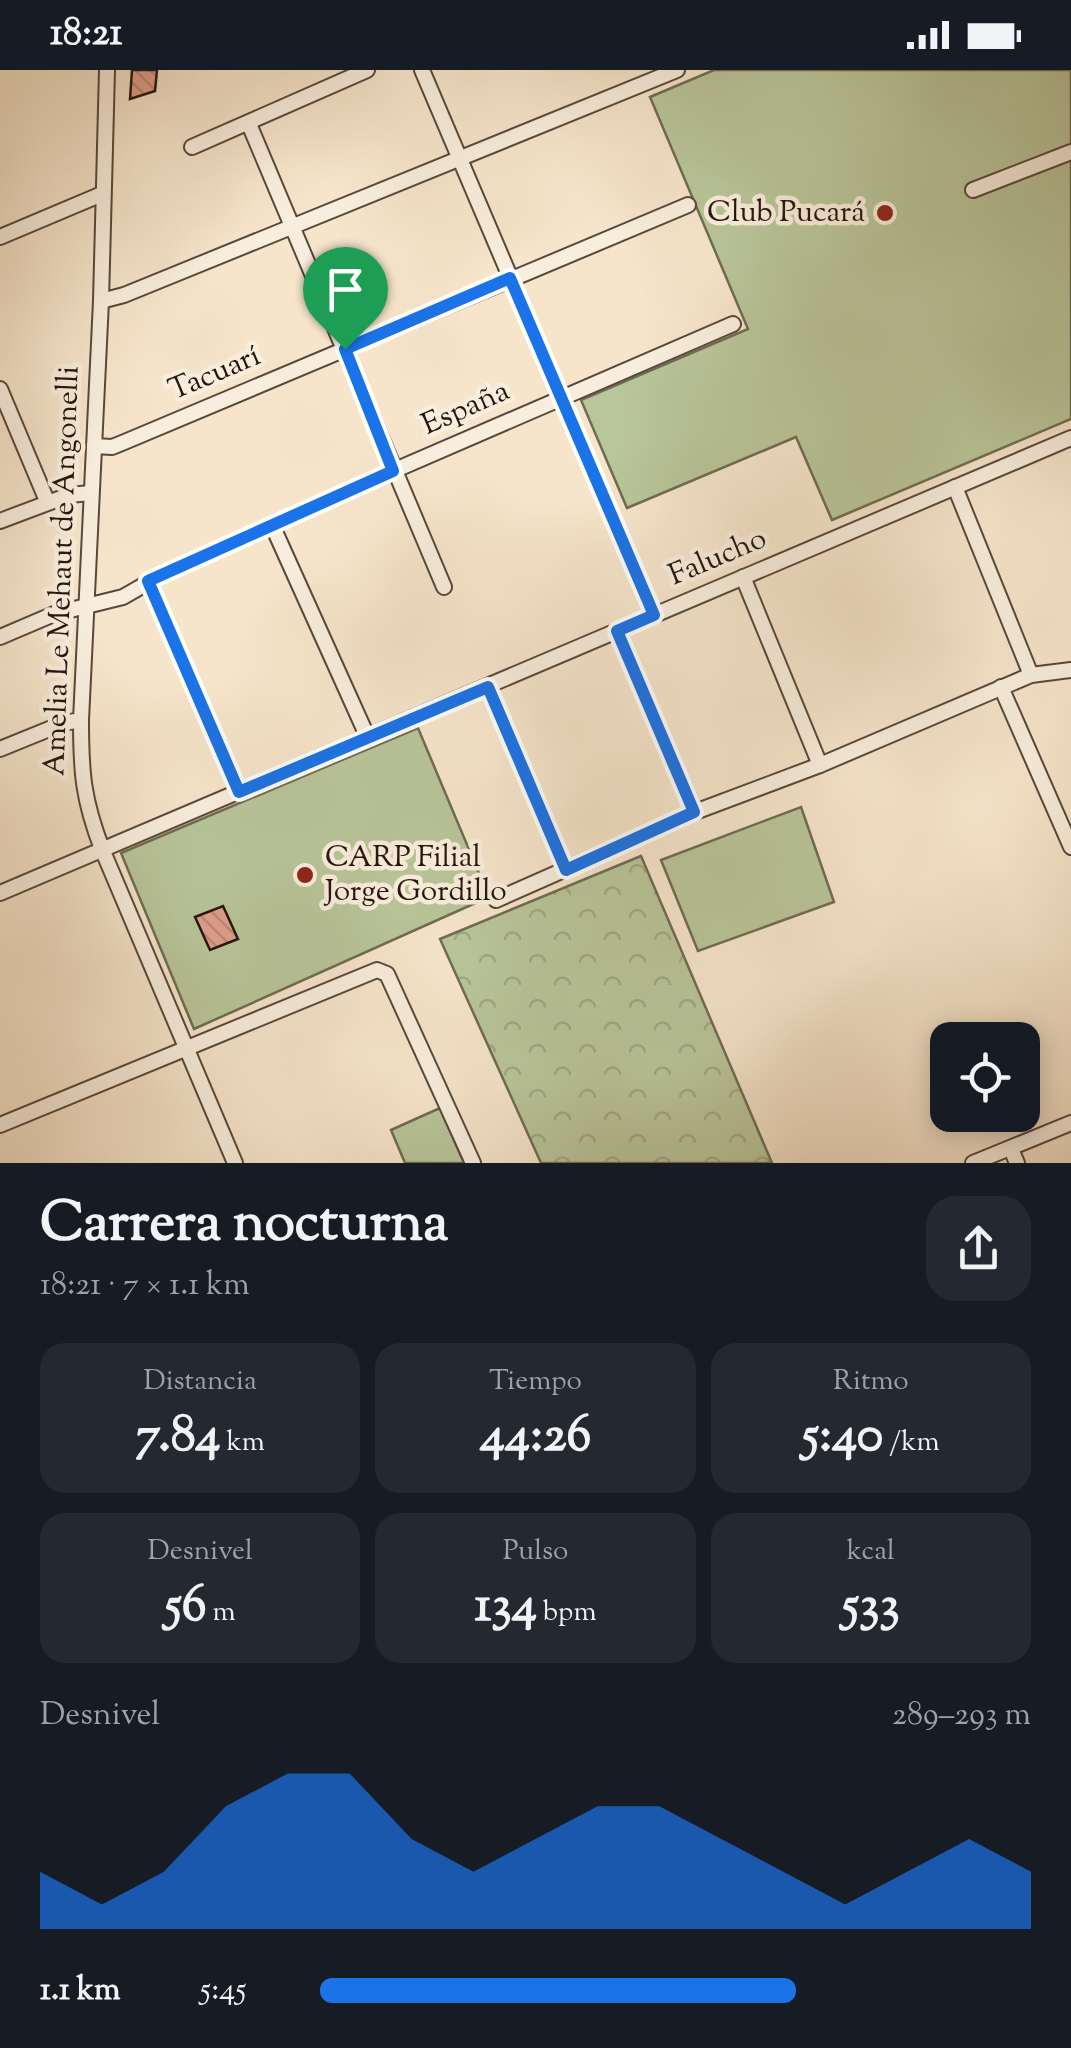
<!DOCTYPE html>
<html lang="es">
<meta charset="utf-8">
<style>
:root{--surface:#171b24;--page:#242831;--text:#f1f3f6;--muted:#9ea1a6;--accent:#1a73e8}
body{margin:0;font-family:"Sorts Mill Goudy",serif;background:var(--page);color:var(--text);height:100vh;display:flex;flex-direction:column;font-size:38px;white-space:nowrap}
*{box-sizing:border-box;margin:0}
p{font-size:32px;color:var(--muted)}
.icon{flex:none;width:55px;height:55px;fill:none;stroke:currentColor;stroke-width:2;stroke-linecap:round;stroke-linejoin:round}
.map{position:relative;height:1093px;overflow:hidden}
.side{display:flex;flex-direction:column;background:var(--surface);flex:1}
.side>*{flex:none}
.fabs{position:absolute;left:930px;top:952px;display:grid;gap:20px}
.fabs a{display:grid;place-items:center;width:110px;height:110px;border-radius:20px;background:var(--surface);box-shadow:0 5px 25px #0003;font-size:50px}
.pin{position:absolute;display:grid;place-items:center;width:85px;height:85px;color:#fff;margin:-102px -42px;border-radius:50% 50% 50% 0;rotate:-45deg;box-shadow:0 0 10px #0007}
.pin .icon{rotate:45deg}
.round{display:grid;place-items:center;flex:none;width:105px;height:105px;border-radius:30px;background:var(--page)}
.head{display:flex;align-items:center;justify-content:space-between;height:170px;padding:0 40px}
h1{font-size:55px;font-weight:800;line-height:75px}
.figures{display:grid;grid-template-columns:repeat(3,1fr);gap:15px;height:170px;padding:10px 40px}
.figures div{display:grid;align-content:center;border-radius:25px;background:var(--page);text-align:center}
.figures b{font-size:50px;font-weight:800}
.figures small{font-size:28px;font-weight:400}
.figures p{font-size:28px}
.chart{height:280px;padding:20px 40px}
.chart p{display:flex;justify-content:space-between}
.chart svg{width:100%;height:180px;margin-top:10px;fill:var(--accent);opacity:.7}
ul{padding:0 40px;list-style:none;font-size:32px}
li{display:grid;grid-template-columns:160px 120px 1fr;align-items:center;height:75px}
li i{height:25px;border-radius:12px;background:var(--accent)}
.status{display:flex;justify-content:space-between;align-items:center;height:70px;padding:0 50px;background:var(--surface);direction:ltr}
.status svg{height:28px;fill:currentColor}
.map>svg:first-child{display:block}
.forest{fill:url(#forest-crowns);stroke:#6e6c52;stroke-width:2.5}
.park{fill:#b9c59a;stroke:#6e6c52;stroke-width:2.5}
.building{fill:url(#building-back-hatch);stroke:#24140b;stroke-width:2.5}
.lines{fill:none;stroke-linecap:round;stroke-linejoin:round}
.minor-casing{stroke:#58483b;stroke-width:18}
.minor{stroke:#f9eedd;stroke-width:14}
.route-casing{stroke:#fff;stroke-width:20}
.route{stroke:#1a73e8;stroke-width:12}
.poi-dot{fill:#8f2418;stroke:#f9eedd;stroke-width:4}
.labels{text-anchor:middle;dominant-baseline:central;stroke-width:9;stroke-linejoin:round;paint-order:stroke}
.poi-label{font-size:30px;fill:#24140b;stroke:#f9eedd;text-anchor:end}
.street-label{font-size:30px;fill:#24140b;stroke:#f9eedd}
</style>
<div class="status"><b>18:21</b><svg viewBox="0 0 49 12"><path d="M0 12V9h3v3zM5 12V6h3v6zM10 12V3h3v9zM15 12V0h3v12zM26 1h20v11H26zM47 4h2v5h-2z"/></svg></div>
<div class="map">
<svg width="1071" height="1093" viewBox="0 0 1071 1093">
<defs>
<pattern id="forest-crowns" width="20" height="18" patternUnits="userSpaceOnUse" patternTransform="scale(2.5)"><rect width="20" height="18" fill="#b9c59a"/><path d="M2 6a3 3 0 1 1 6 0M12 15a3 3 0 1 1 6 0" fill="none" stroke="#9fa883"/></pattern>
<pattern id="building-back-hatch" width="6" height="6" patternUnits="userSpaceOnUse" patternTransform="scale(2.5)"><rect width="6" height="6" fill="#dea08c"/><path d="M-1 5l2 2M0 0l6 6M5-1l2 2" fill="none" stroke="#be8977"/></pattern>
</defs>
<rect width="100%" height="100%" fill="#f6e5cb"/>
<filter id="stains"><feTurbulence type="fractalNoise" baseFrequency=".002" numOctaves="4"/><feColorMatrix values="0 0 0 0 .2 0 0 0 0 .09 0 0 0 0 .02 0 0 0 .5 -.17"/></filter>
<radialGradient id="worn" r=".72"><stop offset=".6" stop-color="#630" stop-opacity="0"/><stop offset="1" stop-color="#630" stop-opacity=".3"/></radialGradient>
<polygon class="forest" points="641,786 772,1093 541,1093 440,869"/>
<g class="park">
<polygon points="714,0 1071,0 1071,349 832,450 796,367 627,438 581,330 748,259 650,27"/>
<polygon points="418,658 489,827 194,959 121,783"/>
<polygon points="801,737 834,832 698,881 661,790"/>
<polygon points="440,1038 464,1093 405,1093 391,1060"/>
</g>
<g class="building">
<polygon points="132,0 157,0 155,21 130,29"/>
<polygon points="223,836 238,869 210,880 195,847"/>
</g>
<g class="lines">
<defs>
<g id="minor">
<path d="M107,0L101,231L81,650C81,703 83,729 102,779L235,1093"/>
<polyline points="422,0 654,545"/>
<polyline points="249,54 444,517"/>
<polyline points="192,77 367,0"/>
<polyline points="973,120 1071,82"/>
<polyline points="0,167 102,124"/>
<polyline points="101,231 124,225 677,0"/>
<polyline points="0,319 47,431"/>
<polyline points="94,376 112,377 122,373 688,135"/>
<polyline points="955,417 1031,605"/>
<polyline points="0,451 69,425 91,423"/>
<polyline points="273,457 368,668"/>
<polyline points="743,507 820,695"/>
<polyline points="148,511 239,721"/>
<polyline points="617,561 695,742"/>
<polyline points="0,567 54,544 123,527 163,504 393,401 733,254"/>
<polyline points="488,617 566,800"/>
<polyline points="1001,617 1071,777"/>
<polyline points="0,679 64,653 81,650"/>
<polyline points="0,823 1071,368"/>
<polyline points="496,830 695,742 820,695 1031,605 1071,600"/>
<polyline points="0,1055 377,900 387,904 473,1093"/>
<polyline points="1011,1079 1017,1093"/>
<polyline points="973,1093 1071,1053"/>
</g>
</defs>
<use href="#minor" class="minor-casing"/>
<use href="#minor" class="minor"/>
</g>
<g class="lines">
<defs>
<polygon id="route" points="510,208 654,545 617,561 694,742 566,800 488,617 239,722 148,511 393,401 345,279"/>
</defs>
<use href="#route" class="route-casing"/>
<use href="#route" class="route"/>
</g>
<g class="poi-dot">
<circle cx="885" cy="143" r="10"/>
<circle cx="305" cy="805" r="10"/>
</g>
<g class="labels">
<g class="poi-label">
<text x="865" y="143">Club Pucará</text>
<text x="325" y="788" text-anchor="start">CARP Filial<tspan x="325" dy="34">Jorge Gordillo</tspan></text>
</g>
<g class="street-label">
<text transform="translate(215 304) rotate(-23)">Tacuarí</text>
<text transform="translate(466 339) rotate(-24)">España</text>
<text transform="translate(718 488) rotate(-23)">Falucho</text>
<text transform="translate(63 501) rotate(-88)">Amelia Le Mehaut de Angonelli</text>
</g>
</g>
<rect width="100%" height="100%" filter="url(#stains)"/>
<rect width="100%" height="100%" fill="url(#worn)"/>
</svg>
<div class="fabs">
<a><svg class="icon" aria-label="locate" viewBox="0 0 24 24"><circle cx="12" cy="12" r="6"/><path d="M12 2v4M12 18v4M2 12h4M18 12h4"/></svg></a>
</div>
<div class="pin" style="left:345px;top:279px;background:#1e9e55"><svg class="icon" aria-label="arrive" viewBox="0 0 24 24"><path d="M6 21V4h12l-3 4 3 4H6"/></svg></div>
</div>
<section class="side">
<div class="head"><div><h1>Carrera nocturna</h1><p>18:21 · 7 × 1.1 km</p></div><a class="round"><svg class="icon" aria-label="share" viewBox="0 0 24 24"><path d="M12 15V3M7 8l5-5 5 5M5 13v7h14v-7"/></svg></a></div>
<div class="figures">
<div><p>Distancia</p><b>7.84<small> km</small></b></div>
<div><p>Tiempo</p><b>44:26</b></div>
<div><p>Ritmo</p><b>5:40<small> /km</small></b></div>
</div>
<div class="figures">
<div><p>Desnivel</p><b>56<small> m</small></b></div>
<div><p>Pulso</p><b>134<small> bpm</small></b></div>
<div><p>kcal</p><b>533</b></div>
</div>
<div class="chart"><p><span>Desnivel</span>289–293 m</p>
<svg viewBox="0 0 160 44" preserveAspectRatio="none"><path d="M0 44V30L10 38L20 30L30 14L40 6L50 6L60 22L70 30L80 22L90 14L100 14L110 22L120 30L130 38L140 30L150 22L160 30V44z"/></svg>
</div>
<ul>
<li><b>1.1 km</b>5:45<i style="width:67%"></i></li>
</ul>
</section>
